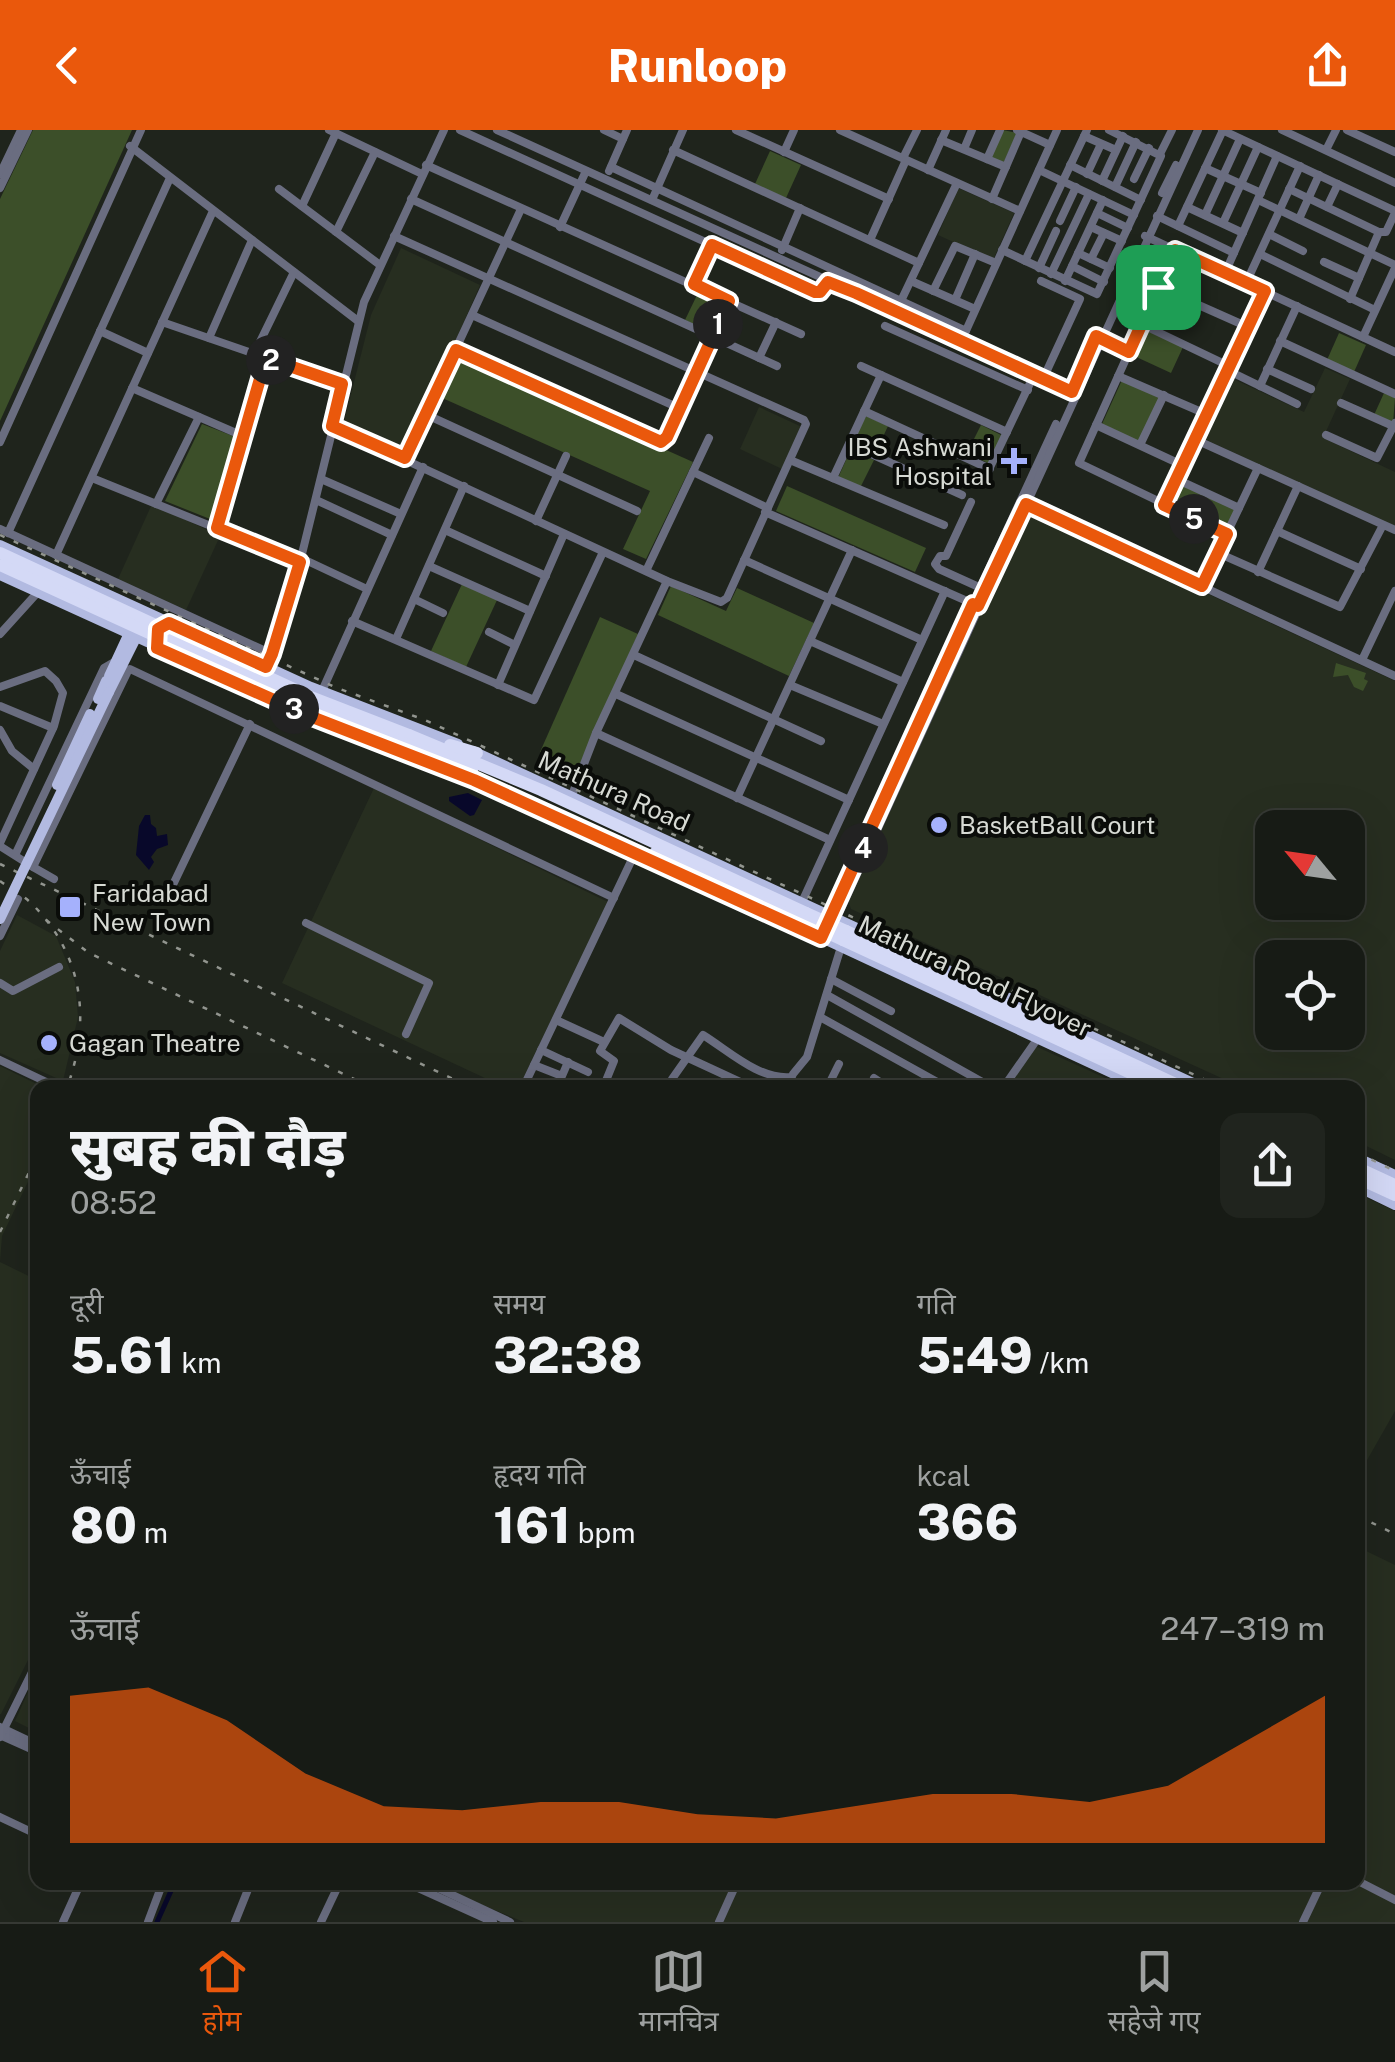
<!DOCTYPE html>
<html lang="hi">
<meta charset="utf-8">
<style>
:root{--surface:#171b15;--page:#20241e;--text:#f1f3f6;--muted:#9ea1a0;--line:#363934;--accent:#ea580c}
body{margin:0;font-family:"Public Sans","Noto Sans Devanagari",sans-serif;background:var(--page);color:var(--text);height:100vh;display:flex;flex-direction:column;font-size:38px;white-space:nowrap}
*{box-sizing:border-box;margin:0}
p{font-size:32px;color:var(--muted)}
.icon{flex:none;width:55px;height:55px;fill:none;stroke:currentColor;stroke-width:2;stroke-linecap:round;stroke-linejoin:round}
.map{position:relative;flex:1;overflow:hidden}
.sheet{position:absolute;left:30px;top:950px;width:1335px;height:810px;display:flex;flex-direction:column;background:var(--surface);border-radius:20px;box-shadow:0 10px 40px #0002,0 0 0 2px var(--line)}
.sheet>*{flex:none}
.needle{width:65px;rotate:299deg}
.controls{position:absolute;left:1255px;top:680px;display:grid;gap:20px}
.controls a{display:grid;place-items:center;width:110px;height:110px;border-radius:20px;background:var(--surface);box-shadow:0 10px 40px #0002,0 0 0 2px var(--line);font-size:50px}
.pin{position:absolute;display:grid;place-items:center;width:85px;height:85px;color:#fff;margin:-42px;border-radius:20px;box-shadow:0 5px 15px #0006}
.km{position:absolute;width:50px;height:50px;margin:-25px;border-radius:50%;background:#222;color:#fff;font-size:28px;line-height:50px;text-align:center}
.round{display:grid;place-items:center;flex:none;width:105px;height:105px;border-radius:20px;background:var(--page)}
.overview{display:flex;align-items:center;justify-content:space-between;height:170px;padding:0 40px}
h1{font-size:55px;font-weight:800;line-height:75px}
.stats{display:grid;grid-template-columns:repeat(3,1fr);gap:15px;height:170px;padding:10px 40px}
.stats div{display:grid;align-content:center}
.stats b{font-size:50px;font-weight:800}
.stats small{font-size:28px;font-weight:400}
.stats p{font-size:28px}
.chart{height:280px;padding:20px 40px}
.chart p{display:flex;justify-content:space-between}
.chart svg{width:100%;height:180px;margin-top:10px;fill:var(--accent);opacity:.7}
header{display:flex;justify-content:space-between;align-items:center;height:130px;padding:0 40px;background:var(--accent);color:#fff;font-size:45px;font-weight:800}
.dock{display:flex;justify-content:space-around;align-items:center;height:140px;border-top:2px solid var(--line);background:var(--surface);font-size:28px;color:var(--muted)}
.dock a{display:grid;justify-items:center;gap:5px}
.dock .selected{color:var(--accent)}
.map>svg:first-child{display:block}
.built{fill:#272e20;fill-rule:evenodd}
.green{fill:#3c4f29}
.water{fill:#08082a}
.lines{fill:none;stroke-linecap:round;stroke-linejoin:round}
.canal{stroke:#08082a;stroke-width:5}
.minor{stroke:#6a6d80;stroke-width:8}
.major{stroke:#b2bae1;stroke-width:10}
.highway{stroke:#d4d9f6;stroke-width:12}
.rail{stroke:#92958f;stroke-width:2.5;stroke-dasharray:5 10;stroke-linecap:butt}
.major-bridge{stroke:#b2bae1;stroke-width:10}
.highway-bridge{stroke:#d4d9f6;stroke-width:12}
.route-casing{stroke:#fff;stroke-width:20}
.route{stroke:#ea580c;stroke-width:12}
.poi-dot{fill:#a5b1fc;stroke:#0a0c09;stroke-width:4}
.labels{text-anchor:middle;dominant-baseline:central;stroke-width:8;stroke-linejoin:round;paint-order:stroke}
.poi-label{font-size:25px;fill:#d7dad4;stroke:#0a0c09;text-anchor:start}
.street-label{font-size:25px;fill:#d7dad4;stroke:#0a0c09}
</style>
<header><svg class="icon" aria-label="back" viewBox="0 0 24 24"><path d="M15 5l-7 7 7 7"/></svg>Runloop<svg class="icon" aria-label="share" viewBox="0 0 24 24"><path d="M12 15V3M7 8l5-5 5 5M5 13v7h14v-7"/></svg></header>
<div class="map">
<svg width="1395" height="1792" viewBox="0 0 1395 1792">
<rect width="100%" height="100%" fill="#1f241c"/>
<g class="built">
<polygon points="958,58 1014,83 993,130 938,105"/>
<polygon points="401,118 480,155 406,324 343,296 371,185"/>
<polygon points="1325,238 1350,249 1323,308 1395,342 1395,398 1200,307 1229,247 1304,282"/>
<polygon points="759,277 802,297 782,339 740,319"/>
<polygon points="152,374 220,406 186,480 118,449"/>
<path d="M1029,381L1395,551V1030L1358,1012V958L1241,957L851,779L848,770ZM1272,698H1348V772H1272ZM1272,828H1348V902H1272Z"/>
<polygon points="374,658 608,772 519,957 504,957 282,853"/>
<polygon points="17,785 56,806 75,852 78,887 63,951 0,923 0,821"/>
<polygon points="1035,916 1125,957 1005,958"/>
<polygon points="0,936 43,957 38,958 37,1033 2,1106 0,1132 37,1150 37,1512 1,1584 0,1584"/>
<polygon points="1358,1064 1395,1081 1395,1281 1358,1346"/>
<polygon points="1358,1417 1395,1435 1395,1792 524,1792 428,1753 1358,1752"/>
<polygon points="37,1542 37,1602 15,1591"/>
</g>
<g class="green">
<polygon points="33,0 132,0 0,291 0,69"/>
<polygon points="1003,0 1017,3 1003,34 990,28"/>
<polygon points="770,21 801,35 786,68 755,54"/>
<polygon points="698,163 723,175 710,202 685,190"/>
<polygon points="1144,199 1183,217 1171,243 1132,225"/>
<polygon points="1339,203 1366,215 1354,242 1327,230"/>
<polygon points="458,227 693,332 646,429 623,419 650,361 440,267"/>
<polygon points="1122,250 1160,268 1140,312 1102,294"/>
<polygon points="1384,263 1395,268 1393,294 1374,285"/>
<polygon points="866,286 888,296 875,324 852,314"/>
<polygon points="202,294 238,308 215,391 165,371"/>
<polygon points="981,295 1003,306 990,334 967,323"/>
<polygon points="851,319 874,330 860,358 838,348"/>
<polygon points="1177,351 1235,379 1225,400 1167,373"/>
<polygon points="787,356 926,418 915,442 776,381"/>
<polygon points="462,454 497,470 466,537 431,521"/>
<polygon points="671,456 726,481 737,458 814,493 789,546 658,485"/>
<polygon points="600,487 638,504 578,639 540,622"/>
<polygon points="1336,533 1366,543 1364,549 1368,551 1363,561 1354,557 1348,545 1333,547"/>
</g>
<g class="water">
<polygon points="468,663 482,670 474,685 470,686 449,671 449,667"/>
<polygon points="145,685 150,685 151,694 156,698 157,706 167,704 168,715 157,719 151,727 154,732 149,740 136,725 139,696"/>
</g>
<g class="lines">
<polyline class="canal" points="157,1792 175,1752"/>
<g class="minor">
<polyline points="329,0 422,44"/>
<polyline points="460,0 815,162 820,162 828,152"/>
<polyline points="497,0 1071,261"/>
<polyline points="604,0 623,9"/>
<polyline points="736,0 889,69"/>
<polyline points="840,0 1020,81"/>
<polyline points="1017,0 1050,15"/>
<polyline points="1222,0 1395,81"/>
<polyline points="1282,0 1395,53"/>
<polyline points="1347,0 1395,22"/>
<polyline points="1084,6 1116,20"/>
<polyline points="941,10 1006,37"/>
<polyline points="130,16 358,191"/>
<polyline points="964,19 972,0"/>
<polyline points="673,20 919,133"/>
<polyline points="1326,20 1336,0"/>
<polyline points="784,22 794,0"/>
<polyline points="1160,24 1172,0"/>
<polyline points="903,28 917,0"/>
<polyline points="987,29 1000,0"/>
<polyline points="426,35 801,204"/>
<polyline points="1070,35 1141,70"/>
<polyline points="611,37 966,201"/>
<polyline points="1205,38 1261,63"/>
<polyline points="928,40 946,0"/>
<polyline points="1039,40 1134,85"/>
<polyline points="609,41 627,0"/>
<polyline points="0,44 21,0"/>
<polyline points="1087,44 1101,14"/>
<polyline points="1134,49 1149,18"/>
<polyline points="1102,51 1123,6"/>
<polyline points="1115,57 1136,12"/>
<polyline points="0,58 28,0"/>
<polyline points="279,59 380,135"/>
<polyline points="1289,59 1379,102"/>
<polyline points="1162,63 1176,35"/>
<polyline points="411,69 777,236"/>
<polyline points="992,69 1021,2"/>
<polyline points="652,70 683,0"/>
<polyline points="1258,70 1395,135"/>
<polyline points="302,76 336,3"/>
<polyline points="1187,77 1243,103"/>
<polyline points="1327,77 1338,54"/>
<polyline points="1097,83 1128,98"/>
<polyline points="1205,85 1240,9"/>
<polyline points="1157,86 1234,123"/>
<polyline points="1299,89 1319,45"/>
<polyline points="1060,91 1076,57"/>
<polyline points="1223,93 1258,17"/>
<polyline points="1178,96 1223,0"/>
<polyline points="560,97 586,41"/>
<polyline points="1091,97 1122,111"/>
<polyline points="336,102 375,22"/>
<polyline points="1269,104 1303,121"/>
<polyline points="1145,106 1395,222"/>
<polyline points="870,110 906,30"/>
<polyline points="782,120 800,78"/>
<polyline points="1002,120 1097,164 1161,26 1109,0"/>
<polyline points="1175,120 1079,333 1227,404"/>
<polyline points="1078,123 1110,138"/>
<polyline points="1260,124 1375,180"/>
<polyline points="1091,129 1104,103"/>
<polyline points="1025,131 1087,0"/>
<polyline points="1324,132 1359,148"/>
<polyline points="1072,136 1104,152"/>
<polyline points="1039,138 1056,101"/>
<polyline points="1225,143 1277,26"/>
<polyline points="1051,144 1089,64"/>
<polyline points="911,151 975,179"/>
<polyline points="1041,151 1080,169 1043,249"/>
<polyline points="1065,151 1103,70"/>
<polyline points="1246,153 1300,36"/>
<polyline points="694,154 711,115"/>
<polyline points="1158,157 1248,197"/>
<polyline points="933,161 955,116 996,133"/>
<polyline points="1350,169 1379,102 1386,102 1395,83"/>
<polyline points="955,170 975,124"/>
<polyline points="900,173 957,53"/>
<polyline points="472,185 679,278"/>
<polyline points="162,192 342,254"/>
<polyline points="1141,194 1229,236"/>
<polyline points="885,196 1028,260"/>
<polyline points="100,201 148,223"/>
<polyline points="964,205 1057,0"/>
<polyline points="1096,206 1129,222"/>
<polyline points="1363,207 1395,138"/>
<polyline points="209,208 252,110"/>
<polyline points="1280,211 1395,264"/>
<polyline points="456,220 661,312 667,307 729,171"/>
<polyline points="254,224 294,142"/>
<polyline points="759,228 776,192"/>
<polyline points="861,236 1007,302"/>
<polyline points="1267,239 1311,259"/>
<polyline points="1227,240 1297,274"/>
<polyline points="1118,246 1206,284"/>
<polyline points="1260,256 1297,176"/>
<polyline points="132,258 243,306"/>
<polyline points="1341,273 1393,296"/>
<polyline points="864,281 990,339"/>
<polyline points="427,285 637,381"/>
<polyline points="1096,295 1182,335"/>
<polyline points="332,296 667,451 721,472 727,468 806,294 804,290 394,106"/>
<polyline points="1326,305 1377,328 1395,293"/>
<polyline points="1194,309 1395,400"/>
<polyline points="0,312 141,0"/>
<polyline points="849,314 962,365"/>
<polyline points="1140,315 1164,265"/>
<polyline points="405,328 521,79"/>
<polyline points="790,330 944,395"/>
<polyline points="693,342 768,378"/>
<polyline points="92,348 300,432"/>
<polyline points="833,348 881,245"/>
<polyline points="321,349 401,384"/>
<polyline points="1176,349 1239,378"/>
<polyline points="983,352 1034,245"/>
<polyline points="316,370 392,405"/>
<polyline points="971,372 946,426 940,426 935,434 939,439 981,458"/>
<polyline points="1023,373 1395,546"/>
<polyline points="156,374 199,287"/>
<polyline points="1164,375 1265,161"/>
<polyline points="765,382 976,475"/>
<polyline points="536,391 566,326"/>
<polyline points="217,398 266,228"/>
<polyline points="0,399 272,524"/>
<polyline points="445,400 546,446"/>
<polyline points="1277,401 1361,439"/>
<polyline points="8,403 170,48"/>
<polyline points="1218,423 1340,477 1383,395"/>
<polyline points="56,425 213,81"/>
<polyline points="301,428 367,459"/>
<polyline points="744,430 922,510"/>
<polyline points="429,436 530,481"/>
<polyline points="646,441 709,308"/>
<polyline points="1258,442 1298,356"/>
<polyline points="1202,456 1258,338"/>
<polyline points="414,469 443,483"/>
<polyline points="352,491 534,570 603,422"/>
<polyline points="489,502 515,515"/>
<polyline points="0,504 38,462"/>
<polyline points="957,508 1056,294"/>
<polyline points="396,509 464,356"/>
<polyline points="810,511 903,552"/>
<polyline points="634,525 821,611"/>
<polyline points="1362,530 1395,461"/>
<polyline points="267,537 300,432 364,172 444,0"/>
<polyline points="118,548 130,539 614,768"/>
<polyline points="498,555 564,404"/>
<polyline points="790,555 883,594"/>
<polyline points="0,557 45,541 56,551 63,563 54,596 0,713"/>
<polyline points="322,561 423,337"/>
<polyline points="616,564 849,670"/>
<polyline points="0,576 53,598"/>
<polyline points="0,600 12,621 34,639"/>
<polyline points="596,603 830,710"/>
<polyline points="572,665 596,603 667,451"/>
<polyline points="737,668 852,420"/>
<polyline points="0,716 33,737 127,543"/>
<polyline points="16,723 104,538 116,531"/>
<polyline points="33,737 54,749"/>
<polyline points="169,763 250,594"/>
<polyline points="802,772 945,461"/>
<polyline points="829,790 863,717"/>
<polyline points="835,792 1198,0"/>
<polyline points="306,793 429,853 406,904"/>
<polyline points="0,806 18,769"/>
<polyline points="831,849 891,881"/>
<polyline points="0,853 13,861 59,837"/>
<polyline points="827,865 993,958"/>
<polyline points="820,887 948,958"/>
<polyline points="556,890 604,912"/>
<polyline points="541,920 588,942"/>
<polyline points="0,930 59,958"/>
<polyline points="534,935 562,946 568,932"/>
<polyline points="874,948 889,958"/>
<polyline points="523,958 635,723"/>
<polyline points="603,958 614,931 600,921 619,888 671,920 753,958"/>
<path d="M672,958V949L703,905C729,921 759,950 791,947"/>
<polyline points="787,958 793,944 807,927 841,817"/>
<polyline points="827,958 839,934"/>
<polyline points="1003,958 1038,908"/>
<polyline points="0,1597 38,1615"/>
<polyline points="0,1605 38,1622"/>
<polyline points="0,1607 38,1530"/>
<polyline points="0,1687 38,1705"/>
<polyline points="1358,1751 1395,1770"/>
<polyline points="405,1752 493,1792"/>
<polyline points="425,1752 510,1792"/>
<polyline points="63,1792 81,1752"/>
<polyline points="148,1792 163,1752"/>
<polyline points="235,1792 251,1752"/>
<polyline points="321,1792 340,1752"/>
<polyline points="719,1792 737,1752"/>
<polyline points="1303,1792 1322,1752"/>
</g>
<g class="major">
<polyline points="0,415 311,557 458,614"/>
<polyline points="0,445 312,587 401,620"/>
<polyline points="109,546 129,503"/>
<polyline points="109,562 137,506"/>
<polyline points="473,621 1204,958"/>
<polyline points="426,631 781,789 1144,958"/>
<polyline points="1358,1028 1395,1045"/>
<polyline points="1358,1057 1395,1075"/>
</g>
<g class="highway">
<polyline points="409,605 541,660 806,783"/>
<polyline points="450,615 477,623"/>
<polyline points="396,617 472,640"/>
<polyline points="655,723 802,791"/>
<polyline points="846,801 1184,958"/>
<polyline points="843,810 1163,958"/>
<polyline points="1358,1038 1395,1055"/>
<polyline points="1358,1048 1395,1065"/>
</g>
<g class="rail">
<polyline points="0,405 337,558 425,590 1223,958"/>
<polyline points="0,734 472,958"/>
<path d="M0,751C11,759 23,765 32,774C84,826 91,891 67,958"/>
<polyline points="46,790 89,823 373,958"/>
<polyline points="1358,1023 1395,1041"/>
<polyline points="0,1102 38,1024"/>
<polyline points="1358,1386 1395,1404"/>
</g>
<g class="major-bridge">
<polyline points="98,569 106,551"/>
<polyline points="57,655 90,584"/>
<polyline points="0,789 109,562"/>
</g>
<g class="highway-bridge">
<polyline points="0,423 311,567 409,605"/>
<polyline points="0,435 311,577 445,629"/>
<polyline points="806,783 846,801"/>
<polyline points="802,791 843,810"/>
</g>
</g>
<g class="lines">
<defs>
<polygon id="route" points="712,115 815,162 820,162 828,152 856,163 1072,262 1096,206 1129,222 1175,120 1265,161 1164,375 1227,404 1202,456 1026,374 978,476 973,474 821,808 474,650 312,587 157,518 158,499 169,493 266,537 272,524 300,432 217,398 266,228 342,254 332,296 405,328 456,220 661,312 667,307 729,171 694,154"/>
</defs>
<use href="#route" class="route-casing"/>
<use href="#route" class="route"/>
</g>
<g class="poi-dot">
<path d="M1009 316h10v10h10v10h-10v10h-10v-10h-10v-10h10z"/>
<circle cx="939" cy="695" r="10"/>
<rect x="58" y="765" width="24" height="24" rx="5"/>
<circle cx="49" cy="913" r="10"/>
</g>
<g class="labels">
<g class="poi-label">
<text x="992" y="317" text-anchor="end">IBS Ashwani<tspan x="992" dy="29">Hospital</tspan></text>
<text x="959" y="695">BasketBall Court</text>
<text x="92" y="763">Faridabad<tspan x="92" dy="29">New Town</tspan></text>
<text x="69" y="913">Gagan Theatre</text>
</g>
<g class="street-label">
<text transform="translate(614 661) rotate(24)">Mathura Road</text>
<text transform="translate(975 846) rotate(25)">Mathura Road Flyover</text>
</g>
</g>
</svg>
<div class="controls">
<a><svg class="needle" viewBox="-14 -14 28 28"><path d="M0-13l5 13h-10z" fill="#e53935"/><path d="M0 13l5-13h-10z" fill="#9ea1a0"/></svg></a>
<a><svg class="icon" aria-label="locate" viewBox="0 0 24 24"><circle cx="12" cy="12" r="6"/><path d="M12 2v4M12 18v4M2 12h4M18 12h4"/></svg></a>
</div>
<div class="pin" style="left:1158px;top:157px;background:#1e9e55"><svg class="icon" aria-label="arrive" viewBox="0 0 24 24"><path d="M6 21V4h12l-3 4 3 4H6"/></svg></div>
<b class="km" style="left:718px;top:194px">1</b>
<b class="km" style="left:271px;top:230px">2</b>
<b class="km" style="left:294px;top:579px">3</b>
<b class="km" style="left:863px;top:718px">4</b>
<b class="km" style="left:1194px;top:389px">5</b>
<section class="sheet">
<div class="overview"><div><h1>सुबह की दौड़</h1><p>08:52</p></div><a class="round"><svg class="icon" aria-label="share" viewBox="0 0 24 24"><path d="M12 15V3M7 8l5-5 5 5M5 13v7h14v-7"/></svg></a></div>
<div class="stats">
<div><p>दूरी</p><b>5.61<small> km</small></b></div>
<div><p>समय</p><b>32:38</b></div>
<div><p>गति</p><b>5:49<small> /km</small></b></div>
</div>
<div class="stats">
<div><p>ऊँचाई</p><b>80<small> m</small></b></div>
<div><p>हृदय गति</p><b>161<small> bpm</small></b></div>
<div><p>kcal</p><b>366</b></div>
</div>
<div class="chart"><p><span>ऊँचाई</span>247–319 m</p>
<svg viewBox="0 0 160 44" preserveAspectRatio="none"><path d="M0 44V8L10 6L20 14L30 27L40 35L50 36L60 34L70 34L80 37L90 38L100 35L110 32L120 32L130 34L140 30L150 19L160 8V44z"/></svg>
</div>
</section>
</div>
<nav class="dock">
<a class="selected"><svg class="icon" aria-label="home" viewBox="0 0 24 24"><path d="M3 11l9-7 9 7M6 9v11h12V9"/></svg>होम</a>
<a><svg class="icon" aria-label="map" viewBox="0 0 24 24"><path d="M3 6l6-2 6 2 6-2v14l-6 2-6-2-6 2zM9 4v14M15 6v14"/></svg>मानचित्र</a>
<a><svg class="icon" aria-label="saved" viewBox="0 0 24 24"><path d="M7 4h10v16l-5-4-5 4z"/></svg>सहेजे गए</a>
</nav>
